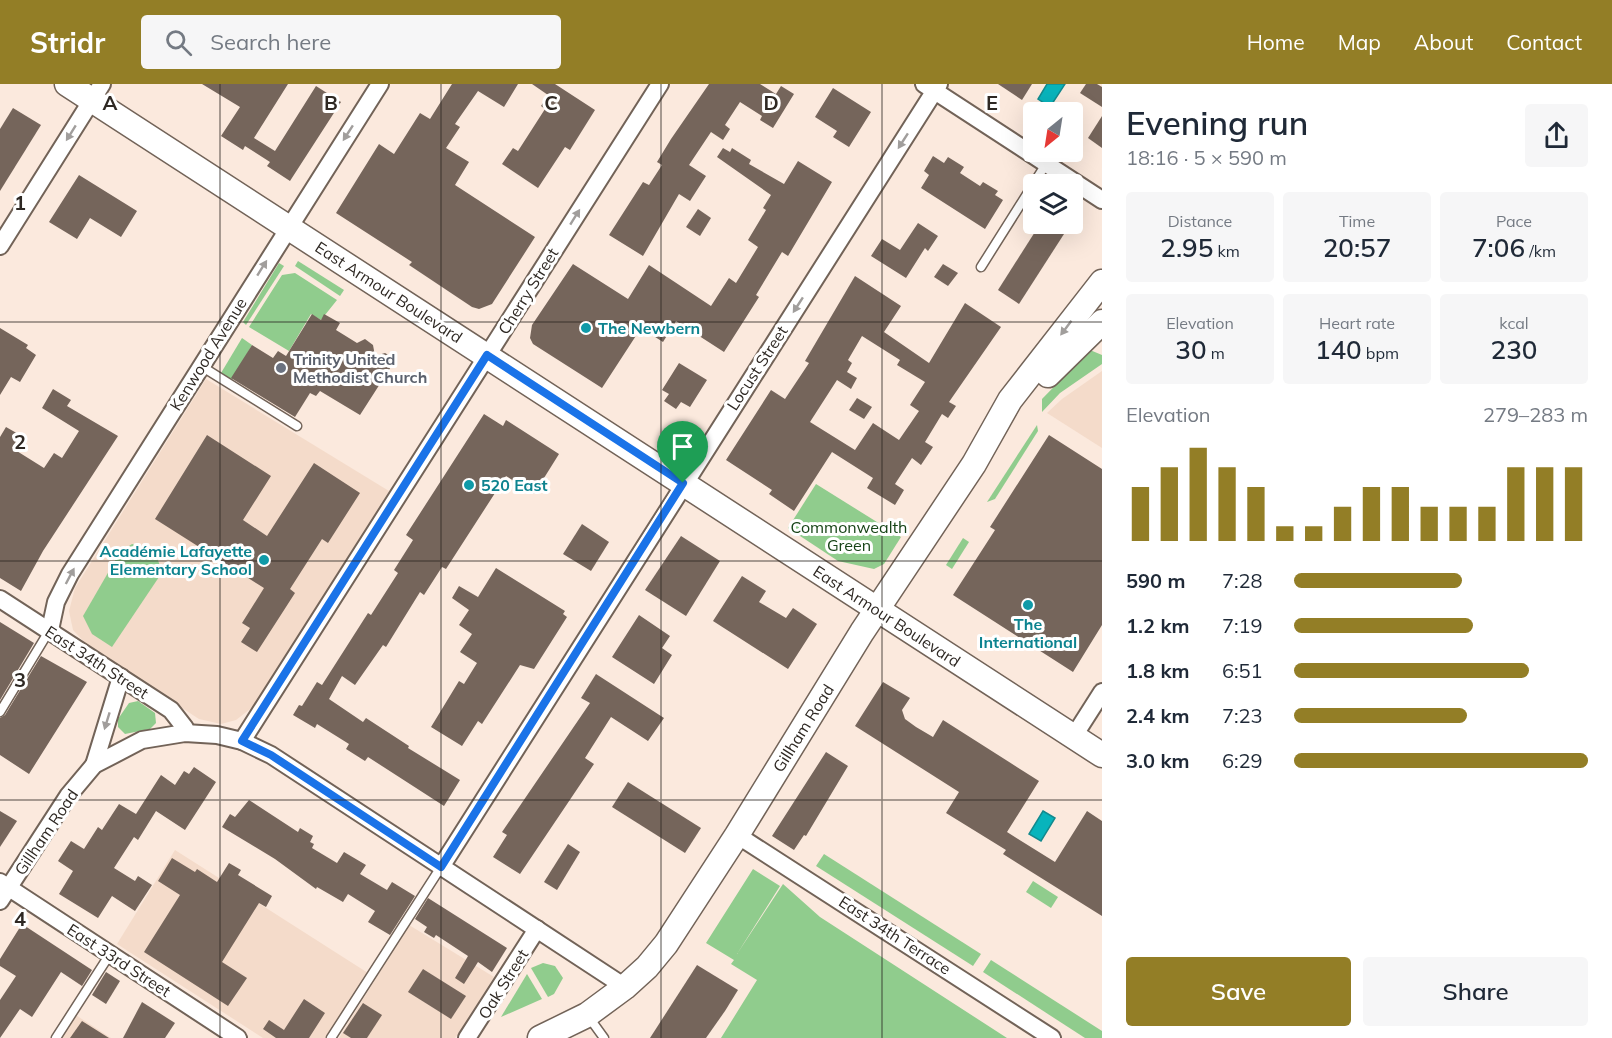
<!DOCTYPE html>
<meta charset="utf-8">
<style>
:root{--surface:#fff;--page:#f6f6f7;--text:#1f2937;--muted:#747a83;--accent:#937e26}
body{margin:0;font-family:Mulish,sans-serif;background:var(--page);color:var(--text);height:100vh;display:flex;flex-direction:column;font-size:22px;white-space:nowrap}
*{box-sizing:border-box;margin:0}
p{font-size:20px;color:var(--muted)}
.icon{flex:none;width:33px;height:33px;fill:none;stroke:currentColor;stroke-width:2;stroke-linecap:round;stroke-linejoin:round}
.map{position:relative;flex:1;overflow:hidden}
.side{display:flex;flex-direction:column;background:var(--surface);width:510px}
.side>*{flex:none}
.needle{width:39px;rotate:210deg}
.tools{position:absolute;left:1023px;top:18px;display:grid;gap:12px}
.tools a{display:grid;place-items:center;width:60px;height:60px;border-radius:6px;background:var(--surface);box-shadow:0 6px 24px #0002;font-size:30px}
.pin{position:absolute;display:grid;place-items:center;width:51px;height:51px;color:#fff;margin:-62px -26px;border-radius:50% 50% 50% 0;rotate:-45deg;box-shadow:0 0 6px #0007}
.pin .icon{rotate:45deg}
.round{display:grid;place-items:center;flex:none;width:63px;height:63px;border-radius:6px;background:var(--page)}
.head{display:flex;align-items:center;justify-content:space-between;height:102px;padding:0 24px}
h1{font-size:33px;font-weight:600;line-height:45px}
.figures{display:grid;grid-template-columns:repeat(3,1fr);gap:9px;height:102px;padding:6px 24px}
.figures div{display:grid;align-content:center;border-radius:6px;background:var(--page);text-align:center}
.figures b{font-size:26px;font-weight:600}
.figures small{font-size:16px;font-weight:400}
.figures p{font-size:16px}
.chart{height:168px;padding:12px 24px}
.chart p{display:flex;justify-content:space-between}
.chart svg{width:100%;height:108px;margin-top:6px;stroke:var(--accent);stroke-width:6}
.action{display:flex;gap:12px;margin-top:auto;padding:12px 24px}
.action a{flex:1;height:69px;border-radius:6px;background:var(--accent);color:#fff;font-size:24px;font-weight:600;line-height:69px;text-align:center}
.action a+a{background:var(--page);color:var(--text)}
ul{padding:0 24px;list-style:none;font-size:20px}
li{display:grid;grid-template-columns:96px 72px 1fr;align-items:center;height:45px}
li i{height:15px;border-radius:8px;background:var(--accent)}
header{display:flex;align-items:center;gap:36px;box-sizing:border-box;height:84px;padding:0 30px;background:var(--accent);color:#fff}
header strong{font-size:28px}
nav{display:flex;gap:33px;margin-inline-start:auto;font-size:21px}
.search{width:420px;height:54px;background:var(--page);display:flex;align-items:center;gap:15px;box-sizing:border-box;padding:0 21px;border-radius:6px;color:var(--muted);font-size:22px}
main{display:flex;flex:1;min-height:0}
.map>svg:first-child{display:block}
.built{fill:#f4dbca}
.green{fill:#90cc8d}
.water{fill:#08b4bc;stroke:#138a8e;stroke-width:1.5}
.building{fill:#75655b;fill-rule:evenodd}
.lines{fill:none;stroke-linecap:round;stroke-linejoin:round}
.lane-casing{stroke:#726358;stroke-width:11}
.street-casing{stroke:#726358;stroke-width:20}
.secondary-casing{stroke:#726358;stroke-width:27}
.lane{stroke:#fff;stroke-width:8}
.street{stroke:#fff;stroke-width:16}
.secondary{stroke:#fff;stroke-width:24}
.oneway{fill:#a19e9c}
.route-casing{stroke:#fff;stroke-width:12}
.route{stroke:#1a73e8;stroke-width:8}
.grid{fill:none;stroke:#2e2823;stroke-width:1.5;stroke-opacity:0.55}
.culture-dot{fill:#0f9aa8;stroke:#fff;stroke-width:2}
.worship-dot{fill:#6b7280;stroke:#fff;stroke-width:2}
.labels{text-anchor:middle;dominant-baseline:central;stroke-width:6;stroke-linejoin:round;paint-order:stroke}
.street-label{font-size:16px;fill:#2e2823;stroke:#fff}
.culture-label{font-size:16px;font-weight:bold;fill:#0d838f;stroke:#fff;text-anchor:start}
.worship-label{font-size:16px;font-weight:bold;fill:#5b616d;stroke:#fff;text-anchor:start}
.park-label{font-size:16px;fill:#164316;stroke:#fff}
.grid-label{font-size:20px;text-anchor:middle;font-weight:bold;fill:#2e2823;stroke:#fff;stroke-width:6;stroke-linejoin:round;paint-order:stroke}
</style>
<header>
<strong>Stridr</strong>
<div class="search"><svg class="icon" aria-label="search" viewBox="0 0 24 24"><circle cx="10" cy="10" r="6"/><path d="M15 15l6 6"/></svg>Search here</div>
<nav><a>Home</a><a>Map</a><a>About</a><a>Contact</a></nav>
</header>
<main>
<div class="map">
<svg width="1102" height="954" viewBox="0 0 1102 954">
<rect width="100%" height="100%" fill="#fbe9dd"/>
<g class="built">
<polygon points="1102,287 1102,364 1047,329 1062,315"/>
<polygon points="206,295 389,407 254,622 236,636 221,640 199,635 90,564 73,546 69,527 75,504"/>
<polygon points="175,766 368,889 327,954 263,954 117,860"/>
<polygon points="409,841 494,893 461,946 455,954 339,954"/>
<polygon points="68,926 111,954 50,954"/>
</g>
<g class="green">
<polygon points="298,177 344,206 340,212 295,182"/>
<polygon points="279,179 284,182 246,241 243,238"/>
<polygon points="295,189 337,216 321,236 311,230 289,267 249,243 282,191"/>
<polygon points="242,254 252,261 232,296 221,289"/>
<polygon points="1090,266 1102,271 1102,280 1060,309 1042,328 1042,315"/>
<polygon points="1037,341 1038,347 995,415 987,418"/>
<polygon points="816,400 901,453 884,480 874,485 838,477 788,444"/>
<polygon points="963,454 969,458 952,485 946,481"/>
<path d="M132,460C151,462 163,473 159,493L112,563L92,550L83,532L120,468Z"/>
<polygon points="138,617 155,629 156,639 150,645 125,650 118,643 118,635 129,619"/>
<polygon points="824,770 981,870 973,882 816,782"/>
<polygon points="753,785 780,802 737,870 783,800 820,833 1007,954 721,954 757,896 731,880 734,876 706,859"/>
<polygon points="1033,797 1058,813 1051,824 1026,808"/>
<polygon points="991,876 1102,947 1102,954 1085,954 983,888"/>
<polygon points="543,879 555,882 563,894 554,910 548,913 531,884"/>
<polygon points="527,890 542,915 501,933"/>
</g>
<g class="water">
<polygon points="1047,0 1065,0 1050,23 1038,15"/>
<polygon points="1043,727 1055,734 1041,757 1029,750"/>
</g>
<g class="building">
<polygon points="202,0 288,0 254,54 275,67 316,2 341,18 290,97 267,82 270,78 245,62 243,66 221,52 240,23"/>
<polygon points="452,0 518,0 504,23 478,7 455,40 460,43 446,64 469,78 455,101 535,153 492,220 479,225 472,223 409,181 412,178 336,129 379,60 394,70 420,29 430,35"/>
<polygon points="532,0 555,0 595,26 570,66 565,63 538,104 502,80 513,64 518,67 545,25 541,22 548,11"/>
<polygon points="709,0 760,0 776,10 781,2 794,10 773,44 760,36 762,32 740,18 725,41 730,45 723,56 711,48 689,81 706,92 690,117 679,110 643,172 609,151 643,98 649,101 662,81 657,78 671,55"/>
<polygon points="998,0 1032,0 1022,16"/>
<polygon points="1086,0 1097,0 1102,3 1102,23 1080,9"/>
<polygon points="833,4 871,28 849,63 833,53 837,47 815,33"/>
<polygon points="13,24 41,41 0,107 0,45"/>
<polygon points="1102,32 1102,64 1088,54"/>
<polygon points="723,64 730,68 732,64 751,76 749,80 784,100 798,77 832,98 788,172 782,168 756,211 759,213 724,268 676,237 663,258 641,244 602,304 533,260 530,254 532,241 573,180 628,215 649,181 711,222 729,194 736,199 758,163 748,156 766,126 763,124 771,111 717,73"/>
<polygon points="933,72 944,79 948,73 964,83 960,89 980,102 983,98 998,107 995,111 1003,116 985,145 921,104 929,91 924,87"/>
<polygon points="79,91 137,127 121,153 90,134 77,155 49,138"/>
<polygon points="698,125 711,134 700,152 686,143"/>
<polygon points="918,139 938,152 928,167 925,164 906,194 871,172 882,155 900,166"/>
<polygon points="1040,140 1047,140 1064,150 1019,220 998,206"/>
<polygon points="943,180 958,189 948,202 934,193"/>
<path d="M855,192L901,222L884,248L929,279L965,219L1001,243L949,318L956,322L948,334L942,330L925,358L933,363L921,381L912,374L895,400L904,406L895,421L867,404L873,394L832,368L794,427L769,410L772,406L726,376L771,306L785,315L809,279L805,277ZM862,252L900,276L897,281L925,298L910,321L919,327L899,356L873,339L855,366L810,338L837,296L851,305L857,294L847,288L852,279L848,276Z"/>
<polygon points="312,230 321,236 324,230 340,239 336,246 357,259 365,255 373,261 375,272 385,269 392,273 394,278 360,331 320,307 316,312 310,309 295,333 231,294 252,261 273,274 278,267 286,272"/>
<polygon points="0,244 28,261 26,264 36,271 20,298 11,293 0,311"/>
<polygon points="679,279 707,296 690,323 681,318 676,325 664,317 669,310 662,306"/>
<polygon points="53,305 71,316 67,322 118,352 43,467 21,507 0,494 0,353 6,343 20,351 12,364 44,384 54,369 62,374 79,347 42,324"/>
<polygon points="857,314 872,323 864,335 849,326"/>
<polygon points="484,330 503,342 506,336 559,370 534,410 506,392 446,485 442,483 424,511 420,508 386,563 383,561 355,601 342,592 329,615 363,638 366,634 409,662 408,664 460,696 444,722 368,673 365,677 346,665 349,660 317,640 315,644 293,631 299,621 302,622 317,598 322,601 368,529 371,531 398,489 394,486 413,456 406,451"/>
<polygon points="207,351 271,392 243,436 267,452 314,379 360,409 328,459 322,455 290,505 295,509 257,568 241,558 250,544 242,539 264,504 155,435"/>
<polygon points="1049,351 1102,385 1102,541 1073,588 953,511 995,446 990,443"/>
<polygon points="582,440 609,458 591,487 563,470"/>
<polygon points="681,452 720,477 686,532 645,506"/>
<polygon points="496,484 565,527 563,530 567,533 534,585 520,581 482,640 478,637 462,662 431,643 459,597 464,600 477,579 460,568 472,550 459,541 469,526 452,514 459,502 478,513"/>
<polygon points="742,492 766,507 759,518 786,534 793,524 817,540 788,585 713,537"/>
<polygon points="639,531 670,552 662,564 672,571 654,600 612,573"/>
<polygon points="0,538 34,559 0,616"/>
<polygon points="41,572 87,598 29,690 0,671 0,634 5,631"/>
<polygon points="596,590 664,634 648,657 611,633 585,674 594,680 520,790 493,773 507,751 502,748 590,619 581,614"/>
<polygon points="883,598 910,614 902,626 905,635 916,643 933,653 943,636 1039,697 1007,748 1055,778 1087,727 1102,737 1102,832 1003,770 1006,766 946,729 959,708 855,642"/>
<polygon points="826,668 848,682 806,752 804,751 794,766 772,752"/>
<polygon points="194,683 216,698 185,746 156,727 138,756 134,753 114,784 135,797 138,792 152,801 135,827 112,812 98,834 59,810 73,787 58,777 71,757 84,765 98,743 102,746 119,720 136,730 161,691 175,701 184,687 189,690"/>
<polygon points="628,698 701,744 685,769 612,723"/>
<polygon points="249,716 298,748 300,744 313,752 310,758 314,760 312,764 337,779 344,768 366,781 360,790 387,806 392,798 415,812 390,851 368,838 375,827 348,810 343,818 317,803 316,805 275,775 222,743 230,730 235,733"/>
<polygon points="0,727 17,737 0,763"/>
<polygon points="568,760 580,768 557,806 544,798"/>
<polygon points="172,774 195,788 197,785 217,798 229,779 241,786 238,791 272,812 266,823 259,819 222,878 247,894 228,922 144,868 180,811 158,797"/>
<polygon points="428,814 507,864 492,888 478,878 464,900 455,894 468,872 436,851 434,854 424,848 427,843 415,835"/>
<polygon points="22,840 92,886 82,902 61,888 32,933 20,925 0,954 0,916 16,892 0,882 0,875"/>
<polygon points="697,881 738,906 725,927 706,954 650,954"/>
<polygon points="423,885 466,912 451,935 408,908"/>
<polygon points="106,888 120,897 106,920 92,911"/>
<polygon points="304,915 325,929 309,954 276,954 263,945 269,936 284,946"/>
<polygon points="142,918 175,939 165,954 123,954"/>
<polygon points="363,919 382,931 367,954 351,954 343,949"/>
<polygon points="82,937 109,954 70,954"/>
</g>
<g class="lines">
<defs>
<g id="lane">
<polyline points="981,183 1046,80"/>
<polyline points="201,282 297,342"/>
<polyline points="0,628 49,547"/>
<polyline points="588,932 604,954"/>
<polyline points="56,954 110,870"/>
<polyline points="331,954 441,783"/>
</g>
<g id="street">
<polyline points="924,0 1102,116"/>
<polyline points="0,162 102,0"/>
<polyline points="0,515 171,626 185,644 185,649"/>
<polyline points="50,546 56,518 70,490 380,0"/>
<polyline points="1074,652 1102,608"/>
<polyline points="242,657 660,0"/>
<polyline points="94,681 121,593"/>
<polyline points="737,751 1052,954"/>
<polyline points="441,783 939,0"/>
<polyline points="0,798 238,954"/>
<polyline points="0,817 68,712 94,681 142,656 185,649 217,651 242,657 271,671 625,903"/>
<polyline points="467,954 537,845"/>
</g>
<g id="secondary">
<polyline points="67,0 1102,671"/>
<polyline points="1048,291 1102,238"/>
<polyline points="540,954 587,931 625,903 647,883 666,860 737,751 862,548 974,380 1010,316 1102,198"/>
</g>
</defs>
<use href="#lane" class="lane-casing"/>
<use href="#street" class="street-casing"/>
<use href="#secondary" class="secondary-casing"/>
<use href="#lane" class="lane"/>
<use href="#street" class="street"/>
<use href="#secondary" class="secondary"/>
</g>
<defs><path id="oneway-solid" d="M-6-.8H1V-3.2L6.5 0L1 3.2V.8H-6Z" transform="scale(1.5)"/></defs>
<g class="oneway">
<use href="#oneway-solid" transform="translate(71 49) rotate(122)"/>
<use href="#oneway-solid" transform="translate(348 49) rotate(123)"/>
<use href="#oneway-solid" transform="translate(903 57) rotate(123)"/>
<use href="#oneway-solid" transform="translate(575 133) rotate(-58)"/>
<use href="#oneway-solid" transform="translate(262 184) rotate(-58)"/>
<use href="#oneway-solid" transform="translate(798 221) rotate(123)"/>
<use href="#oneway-solid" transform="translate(1066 244) rotate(127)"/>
<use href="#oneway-solid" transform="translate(70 492) rotate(-62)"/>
<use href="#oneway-solid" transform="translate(107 637) rotate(107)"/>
</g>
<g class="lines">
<defs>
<polygon id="route" points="487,271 683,399 441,783 271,671 242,657"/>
</defs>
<use href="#route" class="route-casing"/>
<use href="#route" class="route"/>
</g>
<path class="grid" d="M220,0V954M441,0V954M661,0V954M882,0V954M0,238H1102M0,477H1102M0,716H1102"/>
<g class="culture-dot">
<circle cx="586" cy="244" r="6"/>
<circle cx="469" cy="401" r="6"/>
<circle cx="264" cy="476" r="6"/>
<circle cx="1028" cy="521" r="6"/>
</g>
<circle class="worship-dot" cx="281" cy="284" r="6"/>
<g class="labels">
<g class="street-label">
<text transform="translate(528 207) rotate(-58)">Cherry Street</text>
<text transform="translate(389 208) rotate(33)">East Armour Boulevard</text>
<text transform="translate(208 270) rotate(-58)">Kenwood Avenue</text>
<text transform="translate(757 284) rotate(-57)">Locust Street</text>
<text transform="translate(887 532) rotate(33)">East Armour Boulevard</text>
<text transform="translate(97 578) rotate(33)">East 34th Street</text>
<text transform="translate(803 644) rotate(-58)">Gillham Road</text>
<text transform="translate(46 748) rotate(-56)">Gillham Road</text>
<text transform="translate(895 851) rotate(33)">East 34th Terrace</text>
<text transform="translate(119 876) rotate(33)">East 33rd Street</text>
<text transform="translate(503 900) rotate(-58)">Oak Street</text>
</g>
<g class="culture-label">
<text x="598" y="244">The Newbern</text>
<text x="481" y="401">520 East</text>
<text x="252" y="467" text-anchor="end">Académie Lafayette<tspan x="252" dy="18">Elementary School</tspan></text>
<text x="1028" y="540" text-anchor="middle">The<tspan x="1028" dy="18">International</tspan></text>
</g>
<g class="worship-label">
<text x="293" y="275">Trinity United<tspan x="293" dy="18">Methodist Church</tspan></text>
</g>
<g class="park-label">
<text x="849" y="443">Commonwealth<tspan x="849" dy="18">Green</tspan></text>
</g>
</g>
<g class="grid-label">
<text x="110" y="26">A</text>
<text x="331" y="26">B</text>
<text x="551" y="26">C</text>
<text x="771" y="26">D</text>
<text x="992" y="26">E</text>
<text x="20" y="126">1</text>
<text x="20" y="365">2</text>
<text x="20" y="603">3</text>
<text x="20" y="842">4</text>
</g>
</svg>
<div class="tools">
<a><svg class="needle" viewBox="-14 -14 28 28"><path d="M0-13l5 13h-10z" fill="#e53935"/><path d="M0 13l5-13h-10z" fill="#747a83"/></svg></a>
<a><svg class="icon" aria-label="layers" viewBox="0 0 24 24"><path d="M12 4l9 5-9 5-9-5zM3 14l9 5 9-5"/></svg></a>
</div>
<div class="pin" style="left:683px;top:399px;background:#1e9e55"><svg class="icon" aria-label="arrive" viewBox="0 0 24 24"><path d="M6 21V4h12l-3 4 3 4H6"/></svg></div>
</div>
<section class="side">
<div class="head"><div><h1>Evening run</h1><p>18:16 · 5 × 590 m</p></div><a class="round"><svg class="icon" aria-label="share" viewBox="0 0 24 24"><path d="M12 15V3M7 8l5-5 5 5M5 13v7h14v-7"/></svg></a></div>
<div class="figures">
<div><p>Distance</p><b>2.95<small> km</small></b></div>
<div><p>Time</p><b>20:57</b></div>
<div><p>Pace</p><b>7:06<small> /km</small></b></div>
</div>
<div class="figures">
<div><p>Elevation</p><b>30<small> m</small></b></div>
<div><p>Heart rate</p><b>140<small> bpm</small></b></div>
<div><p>kcal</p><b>230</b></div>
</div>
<div class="chart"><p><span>Elevation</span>279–283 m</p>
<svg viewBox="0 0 160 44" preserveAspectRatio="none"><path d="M5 44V22M15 44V14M25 44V6M35 44V14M45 44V22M55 44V38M65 44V38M75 44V30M85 44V22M95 44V22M105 44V30M115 44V30M125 44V30M135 44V14M145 44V14M155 44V14"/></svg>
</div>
<ul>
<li><b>590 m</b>7:28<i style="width:57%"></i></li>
<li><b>1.2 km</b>7:19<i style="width:61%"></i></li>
<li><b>1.8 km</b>6:51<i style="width:80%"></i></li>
<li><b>2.4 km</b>7:23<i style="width:59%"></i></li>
<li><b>3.0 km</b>6:29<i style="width:100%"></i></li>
</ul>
<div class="action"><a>Save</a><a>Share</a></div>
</section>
</main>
